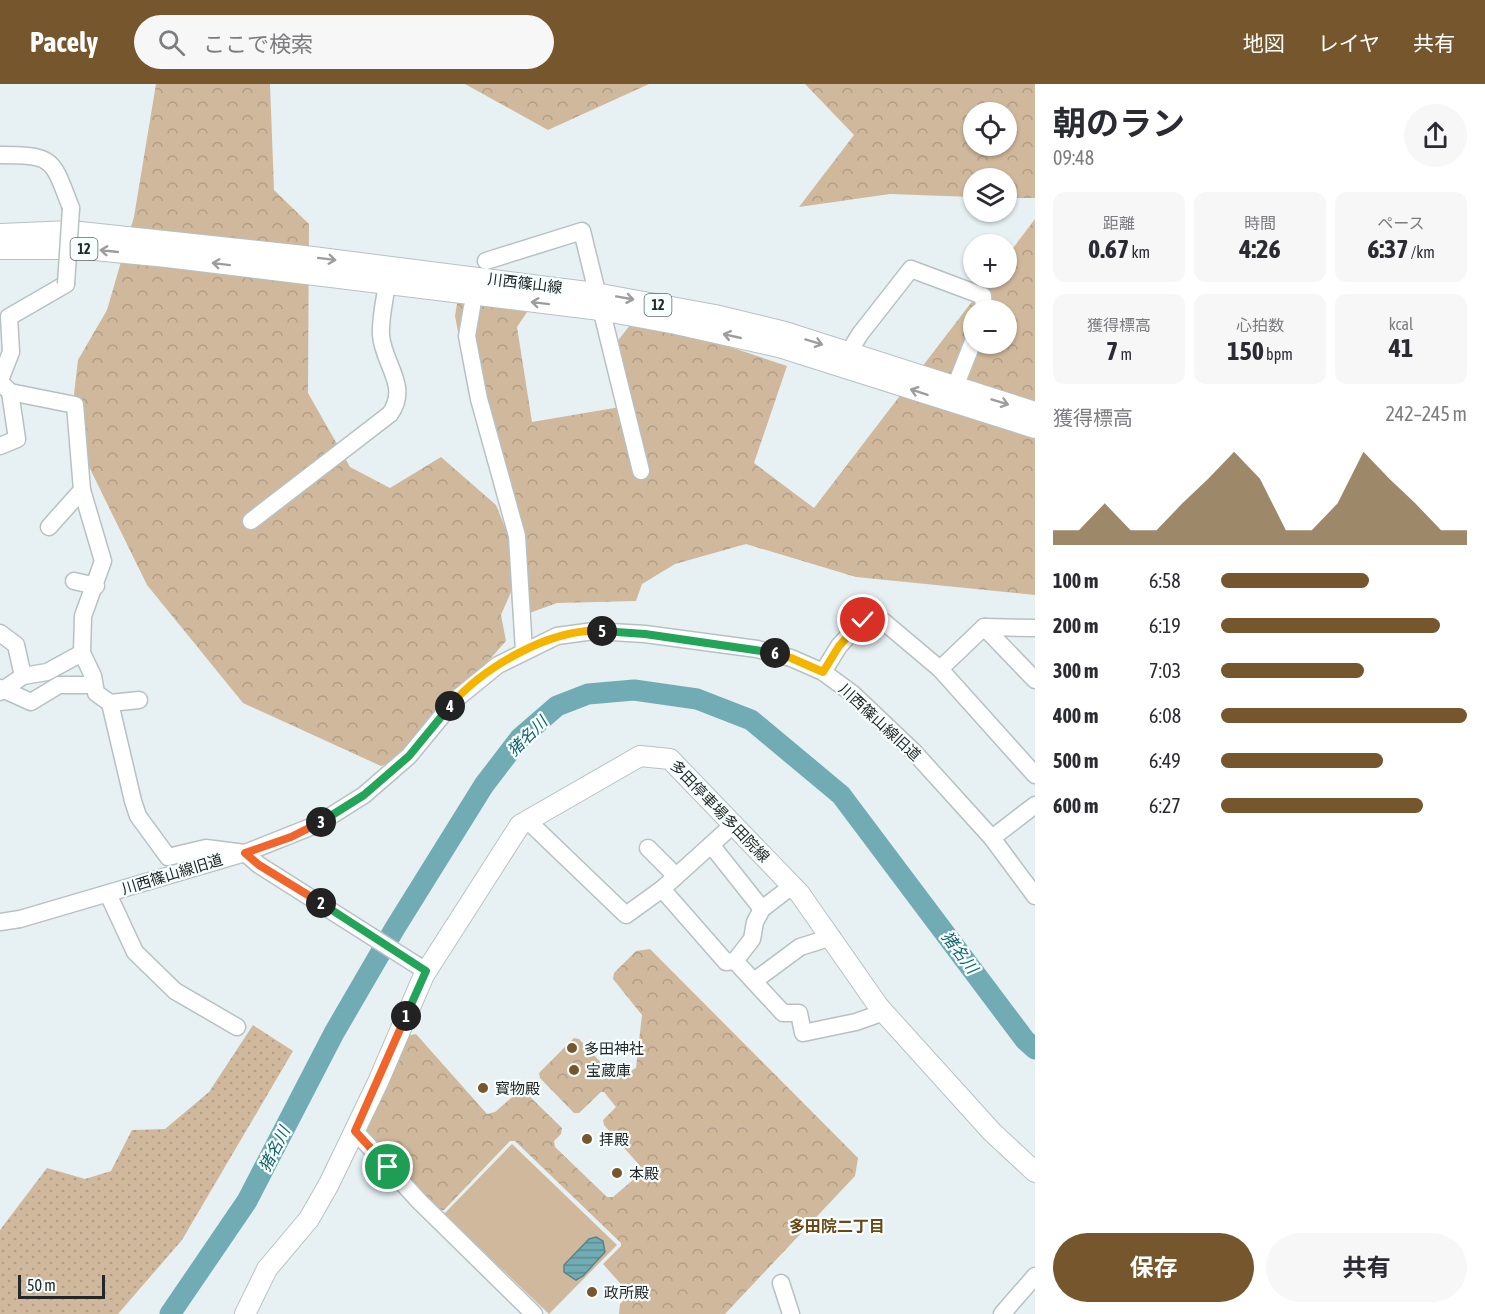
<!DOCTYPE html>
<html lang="ja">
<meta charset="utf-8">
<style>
:root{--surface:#fff;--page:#f7f7f7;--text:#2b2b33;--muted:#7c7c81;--accent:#76562c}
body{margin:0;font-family:"Asap Condensed","Noto Sans JP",sans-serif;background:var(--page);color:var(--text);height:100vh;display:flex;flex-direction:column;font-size:22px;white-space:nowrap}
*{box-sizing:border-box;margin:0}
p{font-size:20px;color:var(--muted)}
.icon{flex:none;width:33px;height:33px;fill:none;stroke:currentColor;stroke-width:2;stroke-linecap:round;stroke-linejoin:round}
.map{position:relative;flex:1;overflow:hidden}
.panel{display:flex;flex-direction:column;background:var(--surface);width:450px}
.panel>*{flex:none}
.controls{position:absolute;left:963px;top:18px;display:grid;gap:12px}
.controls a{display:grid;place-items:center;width:54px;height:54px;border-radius:50%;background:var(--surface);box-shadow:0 2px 4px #0004;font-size:30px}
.scale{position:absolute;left:18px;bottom:15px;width:87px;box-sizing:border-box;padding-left:6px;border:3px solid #232728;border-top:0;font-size:16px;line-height:21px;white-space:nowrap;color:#232728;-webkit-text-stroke:4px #f7fefe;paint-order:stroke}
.pin{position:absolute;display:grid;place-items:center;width:51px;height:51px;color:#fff;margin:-26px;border:3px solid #fff;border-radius:50%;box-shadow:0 2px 6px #0007}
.km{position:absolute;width:30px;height:30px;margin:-15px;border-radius:50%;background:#222;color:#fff;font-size:16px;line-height:30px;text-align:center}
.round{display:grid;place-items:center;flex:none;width:63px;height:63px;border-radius:32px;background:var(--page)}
.summary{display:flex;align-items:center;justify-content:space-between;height:102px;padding:0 18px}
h1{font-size:33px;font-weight:700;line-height:45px}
.stats{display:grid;grid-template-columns:repeat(3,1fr);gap:9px;height:102px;padding:6px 18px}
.stats div{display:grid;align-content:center;border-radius:12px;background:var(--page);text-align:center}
.stats b{font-size:26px;font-weight:700}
.stats small{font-size:16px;font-weight:400}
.stats p{font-size:16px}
.chart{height:168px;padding:12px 18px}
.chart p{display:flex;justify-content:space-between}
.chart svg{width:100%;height:108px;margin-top:6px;fill:var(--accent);opacity:.7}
.action{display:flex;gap:12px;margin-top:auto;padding:12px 18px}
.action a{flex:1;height:69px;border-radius:36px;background:var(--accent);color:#fff;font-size:24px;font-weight:700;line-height:69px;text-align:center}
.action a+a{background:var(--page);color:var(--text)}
ul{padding:0 18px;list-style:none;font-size:20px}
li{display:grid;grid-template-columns:96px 72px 1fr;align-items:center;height:45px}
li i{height:15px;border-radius:8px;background:var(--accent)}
header{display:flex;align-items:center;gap:36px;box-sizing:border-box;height:84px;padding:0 30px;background:var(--accent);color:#fff}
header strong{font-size:28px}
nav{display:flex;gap:33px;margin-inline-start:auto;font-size:21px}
.search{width:420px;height:54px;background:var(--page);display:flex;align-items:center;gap:15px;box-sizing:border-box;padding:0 21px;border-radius:33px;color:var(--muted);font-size:22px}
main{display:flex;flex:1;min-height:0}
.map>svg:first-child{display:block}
.grass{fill:url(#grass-dots)}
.forest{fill:url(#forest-crowns);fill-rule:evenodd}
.green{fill:#d0b89c}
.water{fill:url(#water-rules);stroke:#5a848a;stroke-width:1.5}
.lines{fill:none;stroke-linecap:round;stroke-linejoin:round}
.river{stroke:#71acb4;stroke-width:21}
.minor-casing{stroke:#b7c1c3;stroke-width:19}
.major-casing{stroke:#b7c1c3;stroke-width:22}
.minor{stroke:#fff;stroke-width:16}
.major{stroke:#fff;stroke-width:20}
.minor-bridge-casing{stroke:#b7c1c3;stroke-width:19;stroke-linecap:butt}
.minor-bridge{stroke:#fff;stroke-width:16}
.oneway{stroke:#9c9e9e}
.split-1-casing{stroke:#fff;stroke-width:12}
.split-2-casing{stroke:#fff;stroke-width:12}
.split-3-casing{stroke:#fff;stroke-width:12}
.split-4-casing{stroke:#fff;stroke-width:12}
.split-5-casing{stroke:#fff;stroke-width:12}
.split-6-casing{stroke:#fff;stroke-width:12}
.split-7-casing{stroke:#fff;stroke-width:12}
.split-1{stroke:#f0652b;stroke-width:8}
.split-2{stroke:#22a559;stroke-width:8}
.split-3{stroke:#f0652b;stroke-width:8}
.split-4{stroke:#22a559;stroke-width:8}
.split-5{stroke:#f5b400;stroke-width:8}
.split-6{stroke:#22a559;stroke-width:8}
.split-7{stroke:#f5b400;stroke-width:8}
.poi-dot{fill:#76562c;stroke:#f7fefe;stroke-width:2}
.labels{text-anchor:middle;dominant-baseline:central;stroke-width:4.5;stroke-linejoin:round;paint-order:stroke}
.shield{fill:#f7fefe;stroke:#636868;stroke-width:1.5}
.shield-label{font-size:14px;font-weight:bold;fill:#232728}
.street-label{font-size:15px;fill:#232728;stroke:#f7fefe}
.poi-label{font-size:15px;fill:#232728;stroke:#f7fefe;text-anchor:start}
.water-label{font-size:16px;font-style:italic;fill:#11636c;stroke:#f7fefe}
.neighbourhood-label{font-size:16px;font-weight:bold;fill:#6a4715;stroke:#f7fefe}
</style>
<header>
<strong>Pacely</strong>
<div class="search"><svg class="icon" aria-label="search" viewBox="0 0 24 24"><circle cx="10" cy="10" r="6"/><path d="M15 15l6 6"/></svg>ここで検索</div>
<nav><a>地図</a><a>レイヤ</a><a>共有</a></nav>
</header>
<main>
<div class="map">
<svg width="1035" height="1230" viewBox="0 0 1035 1230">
<defs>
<pattern id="grass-dots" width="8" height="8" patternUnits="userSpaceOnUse" patternTransform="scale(1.5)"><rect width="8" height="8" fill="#d0b89c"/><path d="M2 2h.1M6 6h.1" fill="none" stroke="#b29e86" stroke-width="1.8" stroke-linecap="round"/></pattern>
<pattern id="forest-crowns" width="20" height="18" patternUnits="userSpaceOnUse" patternTransform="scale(1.5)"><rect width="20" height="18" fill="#d0b89c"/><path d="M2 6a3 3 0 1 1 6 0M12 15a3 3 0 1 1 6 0" fill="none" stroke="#b29e86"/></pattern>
<pattern id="water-rules" width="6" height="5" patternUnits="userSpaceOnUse" patternTransform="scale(1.5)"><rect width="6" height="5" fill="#71acb4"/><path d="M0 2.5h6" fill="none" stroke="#5c8c92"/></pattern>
</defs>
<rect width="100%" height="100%" fill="#e7f1f3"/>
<polygon class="grass" points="253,941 293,967 182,1156 118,1230 0,1230 0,1146 47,1084 85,1095 111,1087 132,1046 165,1045 209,1008"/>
<g class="forest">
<path d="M156,0H270L274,106L309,140L308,309L350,383L390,404L441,373L496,421L507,448L467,295L455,232L460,202L539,210L517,243L532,338L626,322L613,263L637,232L787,282L754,379L814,424L990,194H1006L1007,172L1035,135V511L856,493L746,460L675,480L642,500L636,517L557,519L513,535L511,508L501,531L506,557L401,675L381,682L243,619L147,501L70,344L78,276L107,226L134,133ZM974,226H1006V260H974Z"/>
<polygon points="465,0 649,0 548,46"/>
<path d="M805,0H1035V114H1007L1006,94H974L973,113L890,110L799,123L854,51ZM1006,28V62H974V28Z"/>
<polygon points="650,865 858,1074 855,1092 725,1230 619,1230 620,1220 628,1212 627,1207 603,1180 621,1162 621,1159 515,1057 510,1057 444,1126 437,1126 366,1051 364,1044 406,952 416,950 487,1030 495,1028 519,1007 523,1006 562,1044 561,1050 554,1057 555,1063 607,1113 613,1113 641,1089 641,1083 604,1041 603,1036 616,1023 604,1008 601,1008 579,1029 574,1029 540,994 539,989 574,954 579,955 616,995 636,984 642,931 613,895 614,889 636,867"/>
</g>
<polygon class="green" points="512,1060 617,1161 549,1230 444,1130"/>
<polygon class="water" points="596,1153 603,1157 605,1168 583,1192 576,1196 564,1188 564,1181 589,1155"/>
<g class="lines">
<polyline class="river" points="170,1230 247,1117 334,949 395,844 484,701 520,654 557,622 588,610 634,606 697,615 751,636 841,711 1025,956 1035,965"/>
<defs>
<g id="minor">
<path d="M0,71C55,71 52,75 71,124"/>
<polyline points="486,177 582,147 641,387"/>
<polyline points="472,223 467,252 479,315 517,452 524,567"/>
<polyline points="849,268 860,250 911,185 983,212 984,226"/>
<polyline points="0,296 11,268 9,233 66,200"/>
<polyline points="955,303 974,255"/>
<polyline points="10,308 75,321 82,406 103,477 83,532 82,569 93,592 96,609 110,619 133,717 138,732 168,773 206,764 245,769 259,781 426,887"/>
<polyline points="0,362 17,355 10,308 3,301"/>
<path d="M251,437L390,330C410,302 383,280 381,251C380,234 385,216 387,199"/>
<polyline points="49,443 82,406"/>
<polyline points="74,497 96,502"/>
<polyline points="984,543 1035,596"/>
<polyline points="0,549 16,561 23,592 0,608"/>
<polyline points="940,585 984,543 1035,544"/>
<polyline points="823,588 839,562 863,536 883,537 940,585 1035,691"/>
<polyline points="23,592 47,588 82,569"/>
<polyline points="0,604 31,618 59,601 94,601"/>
<polyline points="110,619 139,616"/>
<polyline points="527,736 626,831 662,805 734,740"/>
<polyline points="992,754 1035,721"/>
<polyline points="712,762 762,825"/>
<polyline points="648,764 676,792"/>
<polyline points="662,805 726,878 735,877 783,929 799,929 803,949 856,938 884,928"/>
<polyline points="108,810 135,868 175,907 237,943"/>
<polyline points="0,838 20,835 245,769 318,740 364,711 409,672 455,616 498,581 557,552 594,547 645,550 757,565 791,574 823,588 853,610 914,668 992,754 1035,812"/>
<polyline points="735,877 752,855 755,838 762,825 792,802"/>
<polyline points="754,897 800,863 832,853"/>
<polyline points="355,1047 419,1117 534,1230"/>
<polyline points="781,1199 791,1230"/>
<polyline points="1002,1230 1035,1192"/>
</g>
<g id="major">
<polyline points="0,150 71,147 313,173 595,209 715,231 785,248 1035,328"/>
<polyline points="0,165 84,165 167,173 600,226 676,240 779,263 1035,344"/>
<polyline points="245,1230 267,1185 309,1135 329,1100 378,998 424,891 520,741 640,672 670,675 800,810 879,923 992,1048 1035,1088"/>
</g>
</defs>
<use href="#minor" class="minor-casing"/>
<use href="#major" class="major-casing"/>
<use href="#minor" class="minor"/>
<use href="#major" class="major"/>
<defs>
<polyline id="minor-bridge" points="66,200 71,124"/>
</defs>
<use href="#minor-bridge" class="minor-bridge-casing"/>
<use href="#minor-bridge" class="minor-bridge"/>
</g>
<defs><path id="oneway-shaft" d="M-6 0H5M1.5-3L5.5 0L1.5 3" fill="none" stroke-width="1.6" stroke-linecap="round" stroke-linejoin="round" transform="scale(1.5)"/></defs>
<g class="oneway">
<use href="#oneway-shaft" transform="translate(109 167) rotate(-174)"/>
<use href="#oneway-shaft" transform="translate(327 175) rotate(7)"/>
<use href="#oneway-shaft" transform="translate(221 180) rotate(-173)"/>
<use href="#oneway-shaft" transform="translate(625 214) rotate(10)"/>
<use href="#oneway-shaft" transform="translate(540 219) rotate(-173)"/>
<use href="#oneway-shaft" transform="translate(732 252) rotate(-167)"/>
<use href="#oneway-shaft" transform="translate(814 258) rotate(17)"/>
<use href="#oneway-shaft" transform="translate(919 308) rotate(-162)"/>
<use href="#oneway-shaft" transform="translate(1000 318) rotate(17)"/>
</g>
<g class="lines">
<defs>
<polyline id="split-1" points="388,1083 355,1047 406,932"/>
<polyline id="split-2" points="321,819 426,887 406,932"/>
<polyline id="split-3" points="321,819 259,781 245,769 291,753 321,738"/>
<polyline id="split-4" points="321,738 364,711 409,672 450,622"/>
<path id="split-5" d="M450,622C482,584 550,544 602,547"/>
<polyline id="split-6" points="602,547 645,550 775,569"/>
<polyline id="split-7" points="775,569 791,574 823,588 839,562 863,536"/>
</defs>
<use href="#split-1" class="split-1-casing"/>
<use href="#split-2" class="split-2-casing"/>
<use href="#split-3" class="split-3-casing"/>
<use href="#split-4" class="split-4-casing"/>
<use href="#split-5" class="split-5-casing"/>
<use href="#split-6" class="split-6-casing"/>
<use href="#split-7" class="split-7-casing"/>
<use href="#split-1" class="split-1"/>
<use href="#split-2" class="split-2"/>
<use href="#split-3" class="split-3"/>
<use href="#split-4" class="split-4"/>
<use href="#split-5" class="split-5"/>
<use href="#split-6" class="split-6"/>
<use href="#split-7" class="split-7"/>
</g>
<g class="poi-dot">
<circle cx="572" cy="964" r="6"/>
<circle cx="574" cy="986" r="6"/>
<circle cx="483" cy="1004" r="6"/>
<circle cx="587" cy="1055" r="6"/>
<circle cx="617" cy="1089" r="6"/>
<circle cx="592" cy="1208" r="6"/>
</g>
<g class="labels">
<g class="shield">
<rect x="70.5" y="154" width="27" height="22" rx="4.5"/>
<rect x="644.5" y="210" width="27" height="22" rx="4.5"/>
</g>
<g class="shield-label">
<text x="84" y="165">12</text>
<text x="658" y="221">12</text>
</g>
<g class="street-label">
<text transform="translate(525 199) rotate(7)">川西篠山線</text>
<text transform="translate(880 638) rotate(43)">川西篠山線旧道</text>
<text transform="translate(720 727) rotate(46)">多田停車場多田院線</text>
<text transform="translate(172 790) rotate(-17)">川西篠山線旧道</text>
</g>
<g class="poi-label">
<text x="584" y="964">多田神社</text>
<text x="586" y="986">宝蔵庫</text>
<text x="495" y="1004">寳物殿</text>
<text x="599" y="1055">拝殿</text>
<text x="629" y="1089">本殿</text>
<text x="604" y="1208">政所殿</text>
</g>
<g class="water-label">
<text transform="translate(527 652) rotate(-45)">猪名川</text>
<text transform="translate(960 868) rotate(53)">猪名川</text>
<text transform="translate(274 1065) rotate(-63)">猪名川</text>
</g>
<g class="neighbourhood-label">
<text x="837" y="1142">多田院二丁目</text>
</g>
</g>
</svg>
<div class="controls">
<a><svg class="icon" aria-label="locate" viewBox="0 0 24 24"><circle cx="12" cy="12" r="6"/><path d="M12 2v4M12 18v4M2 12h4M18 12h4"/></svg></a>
<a><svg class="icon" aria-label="layers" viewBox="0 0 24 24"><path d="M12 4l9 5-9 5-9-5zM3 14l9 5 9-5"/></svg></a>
<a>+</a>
<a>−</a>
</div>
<div class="scale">50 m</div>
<div class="pin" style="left:388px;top:1083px;background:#1e9e55"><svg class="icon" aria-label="arrive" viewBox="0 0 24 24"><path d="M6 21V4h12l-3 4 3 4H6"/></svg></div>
<div class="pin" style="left:863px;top:536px;background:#d93025"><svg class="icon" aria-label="check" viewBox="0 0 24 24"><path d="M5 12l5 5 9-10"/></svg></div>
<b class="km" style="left:406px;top:932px">1</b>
<b class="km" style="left:321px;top:819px">2</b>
<b class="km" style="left:321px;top:738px">3</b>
<b class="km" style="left:450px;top:622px">4</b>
<b class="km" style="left:602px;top:547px">5</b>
<b class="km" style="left:775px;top:569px">6</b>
</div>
<section class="panel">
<div class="summary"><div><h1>朝のラン</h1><p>09:48</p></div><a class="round"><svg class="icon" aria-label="share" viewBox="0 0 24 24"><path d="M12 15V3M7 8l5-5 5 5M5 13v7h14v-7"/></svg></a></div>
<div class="stats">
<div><p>距離</p><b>0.67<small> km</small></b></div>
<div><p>時間</p><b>4:26</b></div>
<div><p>ペース</p><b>6:37<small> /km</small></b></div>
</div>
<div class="stats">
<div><p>獲得標高</p><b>7<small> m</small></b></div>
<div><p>心拍数</p><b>150<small> bpm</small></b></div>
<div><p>kcal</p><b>41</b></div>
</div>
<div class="chart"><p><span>獲得標高</span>242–245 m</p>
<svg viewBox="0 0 160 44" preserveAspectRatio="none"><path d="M0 44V38L10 38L20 27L30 38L40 38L50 27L60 17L70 6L80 17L90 38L100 38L110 27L120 6L130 17L140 27L150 38L160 38V44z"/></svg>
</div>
<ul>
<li><b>100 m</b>6:58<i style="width:60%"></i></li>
<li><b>200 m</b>6:19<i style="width:89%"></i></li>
<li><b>300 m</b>7:03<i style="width:58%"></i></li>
<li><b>400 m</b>6:08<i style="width:100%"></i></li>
<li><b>500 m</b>6:49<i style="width:66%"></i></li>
<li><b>600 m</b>6:27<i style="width:82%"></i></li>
</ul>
<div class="action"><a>保存</a><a>共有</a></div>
</section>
</main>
